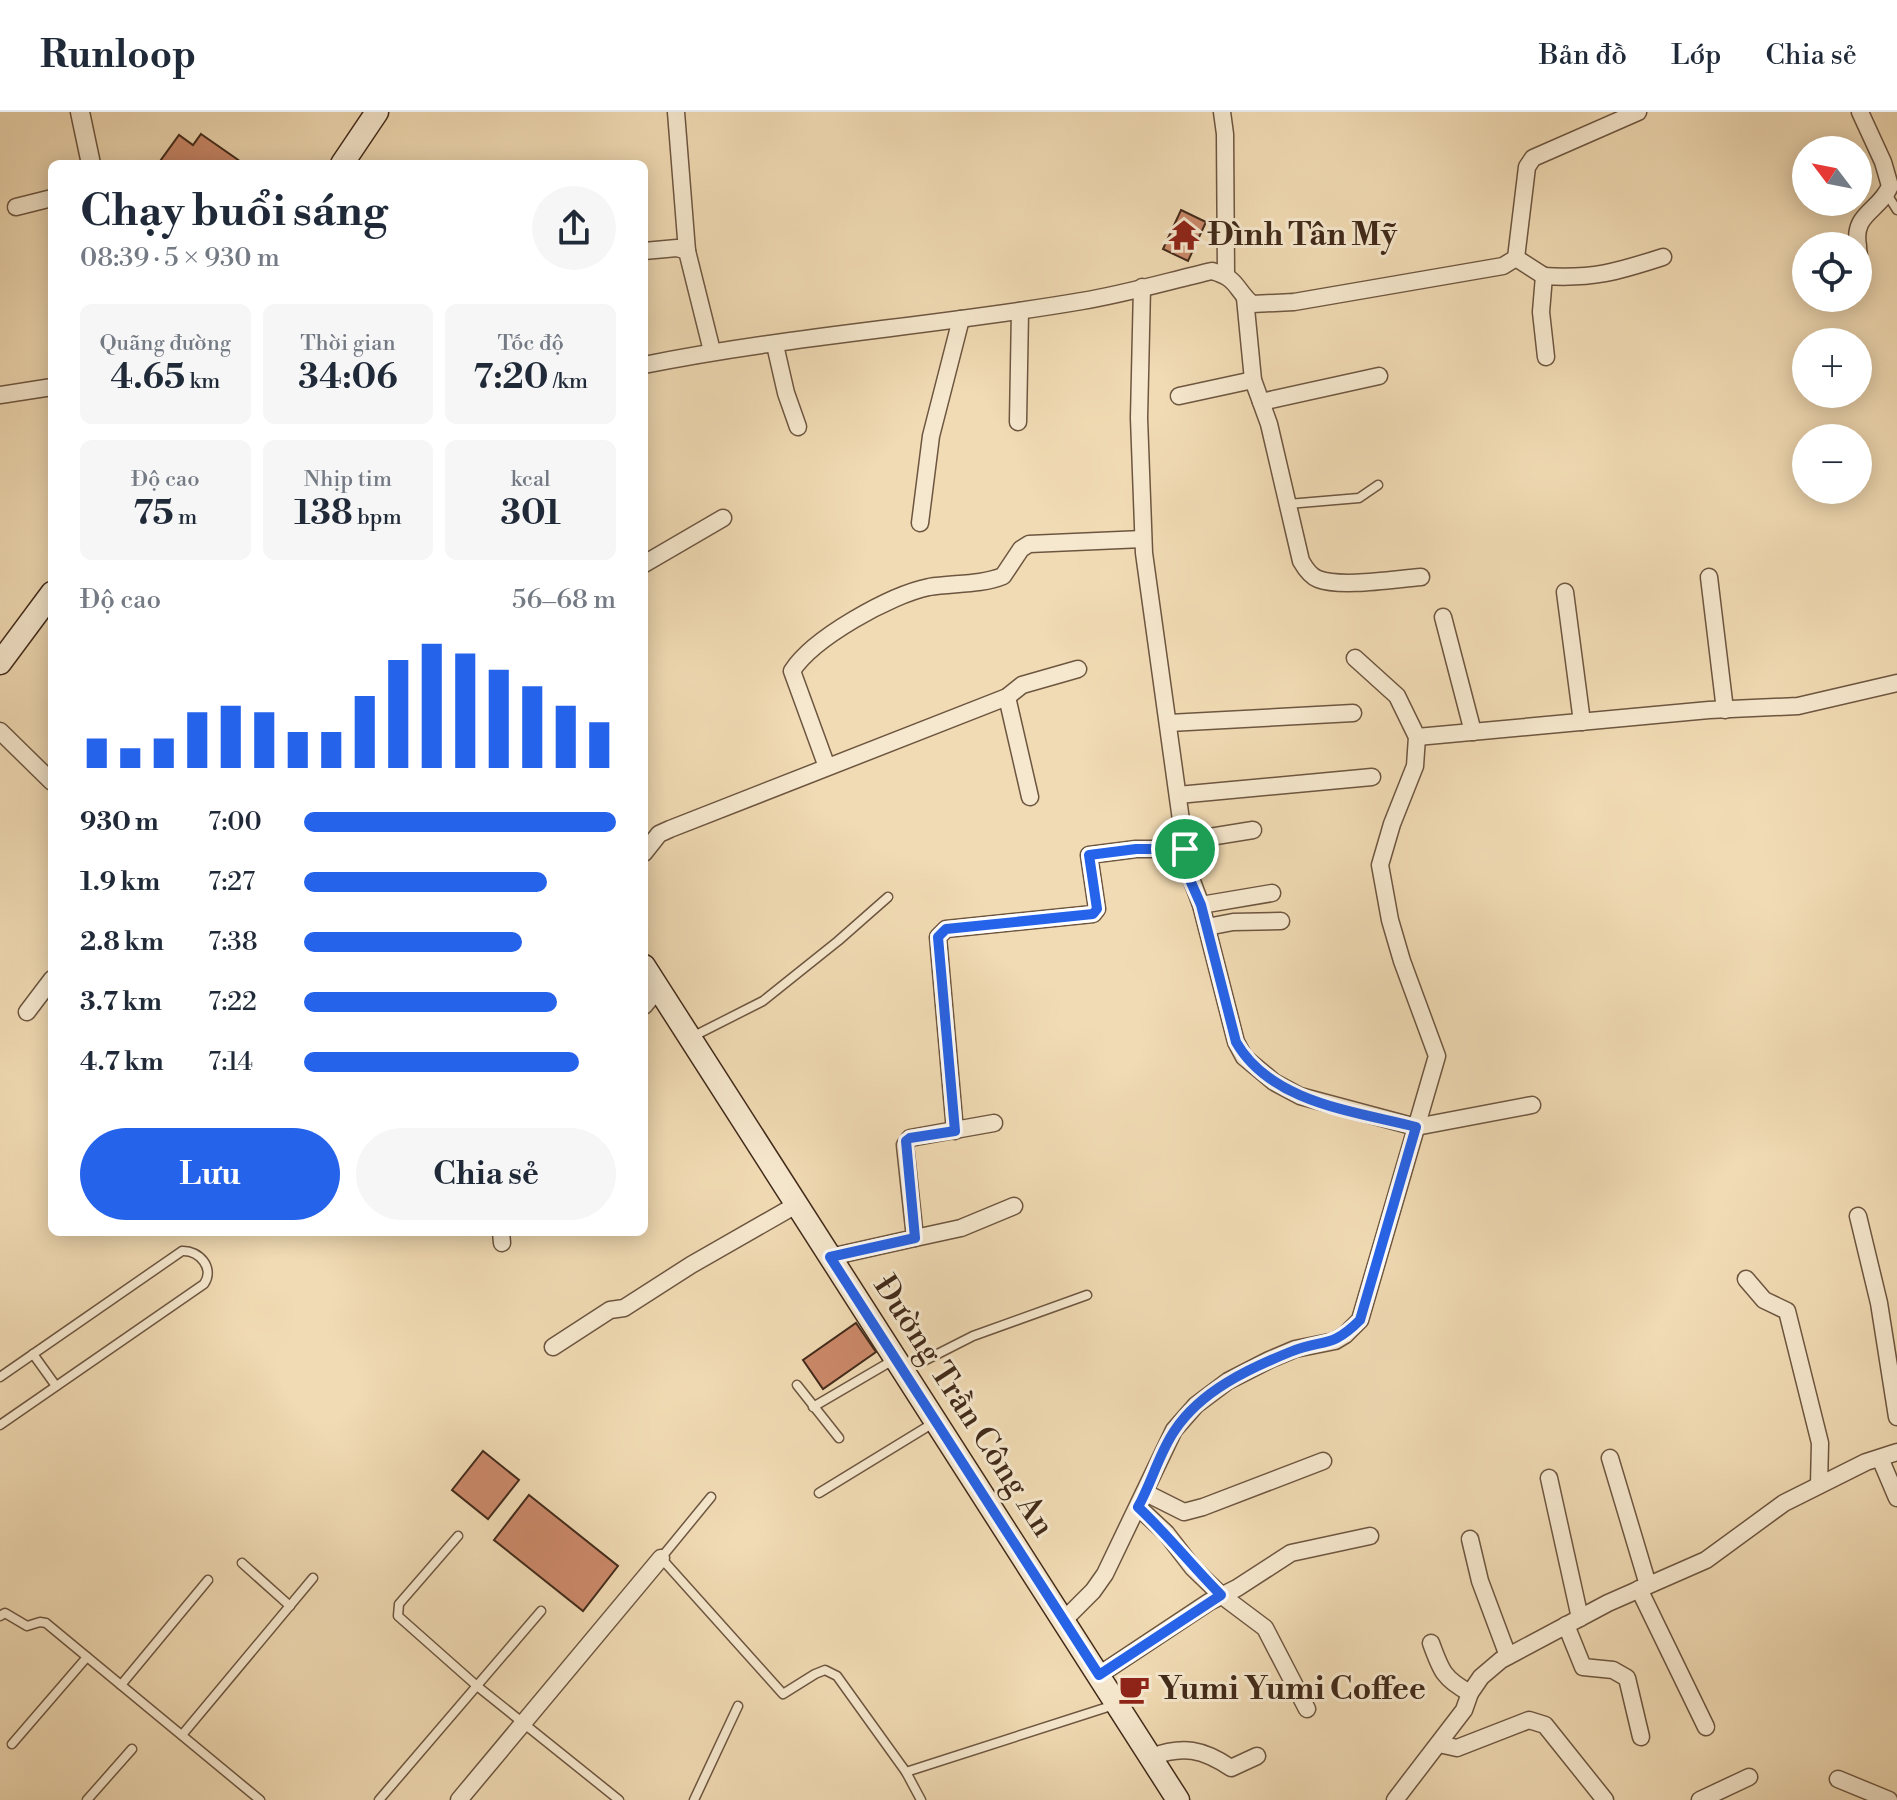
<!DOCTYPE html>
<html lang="vi">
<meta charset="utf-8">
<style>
:root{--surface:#fff;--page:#f6f6f7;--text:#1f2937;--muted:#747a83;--line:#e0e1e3;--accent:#2563eb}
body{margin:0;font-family:"Libre Bodoni",serif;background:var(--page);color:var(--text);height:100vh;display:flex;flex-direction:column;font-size:30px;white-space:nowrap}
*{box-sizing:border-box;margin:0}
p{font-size:26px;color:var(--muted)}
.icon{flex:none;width:44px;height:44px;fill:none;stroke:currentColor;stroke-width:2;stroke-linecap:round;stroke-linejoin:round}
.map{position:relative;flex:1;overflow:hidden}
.drawer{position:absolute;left:48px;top:48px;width:600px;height:1076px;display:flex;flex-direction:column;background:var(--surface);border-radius:12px;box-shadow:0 4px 20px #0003}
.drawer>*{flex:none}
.needle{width:52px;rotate:302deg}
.buttons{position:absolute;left:1792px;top:24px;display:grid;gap:16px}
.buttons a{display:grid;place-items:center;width:80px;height:80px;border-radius:50%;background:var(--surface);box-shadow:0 4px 20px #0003;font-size:40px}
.pin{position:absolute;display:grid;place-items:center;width:68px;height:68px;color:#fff;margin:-34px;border:4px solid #fff;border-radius:50%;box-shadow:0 2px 8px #0007}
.round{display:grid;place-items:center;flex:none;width:84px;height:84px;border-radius:42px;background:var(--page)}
.headline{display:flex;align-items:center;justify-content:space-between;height:136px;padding:0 32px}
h1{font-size:44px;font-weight:700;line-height:60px}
.figures{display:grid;grid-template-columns:repeat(3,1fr);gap:12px;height:136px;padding:8px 32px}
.figures div{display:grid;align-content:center;border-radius:12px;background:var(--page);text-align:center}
.figures b{font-size:34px;font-weight:700}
.figures small{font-size:22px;font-weight:400}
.figures p{font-size:22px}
.chart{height:224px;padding:16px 32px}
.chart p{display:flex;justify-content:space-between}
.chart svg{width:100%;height:144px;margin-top:8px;stroke:var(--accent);stroke-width:6}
.action{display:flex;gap:16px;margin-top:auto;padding:16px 32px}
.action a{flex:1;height:92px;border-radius:48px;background:var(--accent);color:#fff;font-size:32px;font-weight:700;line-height:92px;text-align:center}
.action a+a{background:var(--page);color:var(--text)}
ul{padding:0 32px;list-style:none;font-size:26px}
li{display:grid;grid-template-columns:128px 96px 1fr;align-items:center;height:60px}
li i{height:20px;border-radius:10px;background:var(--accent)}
header{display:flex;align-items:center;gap:48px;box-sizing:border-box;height:112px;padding:0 40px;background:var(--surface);border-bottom:2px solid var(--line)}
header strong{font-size:38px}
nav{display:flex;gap:44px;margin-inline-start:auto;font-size:28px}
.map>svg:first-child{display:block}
.building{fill:#cc896a;stroke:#412a1a;stroke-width:2}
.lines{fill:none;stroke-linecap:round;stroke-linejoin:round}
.service-casing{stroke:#6d5640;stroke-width:11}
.minor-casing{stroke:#6d5640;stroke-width:19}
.tertiary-casing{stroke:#6d5640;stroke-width:21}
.secondary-casing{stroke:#412a1a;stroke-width:25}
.service{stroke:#f6e8ce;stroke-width:8}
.minor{stroke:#f6e8ce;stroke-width:16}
.tertiary{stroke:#f6e8ce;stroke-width:18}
.secondary{stroke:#f6e8ce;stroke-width:22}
.route-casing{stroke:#fff;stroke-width:16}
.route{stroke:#2563eb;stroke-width:10}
.labels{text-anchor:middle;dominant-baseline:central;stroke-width:6;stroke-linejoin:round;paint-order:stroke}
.poi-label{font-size:32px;font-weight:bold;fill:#412a1a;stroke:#f6e8ce;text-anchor:start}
.street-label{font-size:32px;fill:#412a1a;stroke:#f6e8ce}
</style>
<header>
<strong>Runloop</strong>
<nav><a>Bản đồ</a><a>Lớp</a><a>Chia sẻ</a></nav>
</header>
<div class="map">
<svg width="1897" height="1688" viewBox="0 0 1897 1688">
<rect width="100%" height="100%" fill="#f1dbb4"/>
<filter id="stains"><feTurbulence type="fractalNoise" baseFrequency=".0025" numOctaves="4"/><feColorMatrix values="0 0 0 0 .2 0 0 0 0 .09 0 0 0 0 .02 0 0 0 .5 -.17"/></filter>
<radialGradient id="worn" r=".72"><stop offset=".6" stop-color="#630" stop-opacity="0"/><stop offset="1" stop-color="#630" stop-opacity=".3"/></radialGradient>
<g class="building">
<polygon points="201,22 244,52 194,52 191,50 189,52 158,52 179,23 193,33"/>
<polygon points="1181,98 1206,110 1188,149 1163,137"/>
<polygon points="856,1211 876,1240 823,1277 803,1248"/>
<polygon points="483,1339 519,1368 488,1407 452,1378"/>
<polygon points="529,1383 618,1454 583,1499 494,1428"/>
</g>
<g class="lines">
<defs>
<g id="service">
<polyline points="1887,82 1897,98"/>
<polyline points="1288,392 1359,386 1378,373"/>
<polyline points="690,926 763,889 838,829 888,785"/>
<polyline points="33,1242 56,1274"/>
<polyline points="904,1259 973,1224 1087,1183"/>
<path d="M0,1265L182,1139C199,1138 215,1156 204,1172L0,1313"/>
<polyline points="797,1273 839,1326"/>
<polyline points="813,1295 895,1247"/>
<polyline points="819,1381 935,1310"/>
<polyline points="711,1385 661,1446 783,1582 815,1562 825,1558 837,1564 906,1660 921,1688"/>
<polyline points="458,1424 399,1492 398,1504 477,1574 619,1688"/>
<polyline points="242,1451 290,1494"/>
<polyline points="0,1504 5,1501 27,1514 40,1510 46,1511 260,1688"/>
<polyline points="121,1573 208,1468"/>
<polyline points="182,1623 313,1466"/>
<polyline points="12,1632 87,1545"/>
<polyline points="906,1660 1114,1593"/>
<polyline points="87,1688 132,1637"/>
<polyline points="379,1688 541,1499"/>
<polyline points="694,1688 738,1594"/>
</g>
<g id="minor">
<polyline points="676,0 687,139"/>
<polyline points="1222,0 1225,22 1226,163"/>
<polyline points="16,95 52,86"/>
<path d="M1858,134C1852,101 1879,100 1890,74L1883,50L1860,0"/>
<polyline points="1858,137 1861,157"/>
<polyline points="644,139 677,136 687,139 712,239"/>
<polyline points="1516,146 1544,164 1541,200 1546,245"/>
<path d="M1544,164C1593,167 1617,160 1663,145"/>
<path d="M1245,186L1253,268L1269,312L1301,449C1305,456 1310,464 1318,467C1341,476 1395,467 1421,465"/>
<polyline points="775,233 786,281 798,315"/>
<path d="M644,253C788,224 937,214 1082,189C1125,182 1169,169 1212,159C1238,166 1235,177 1252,192L1294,190L1503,154L1516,146L1527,55L1533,46L1638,0"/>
<polyline points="0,283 52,275"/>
<polyline points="1179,284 1253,268"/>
<polyline points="1261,290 1379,264"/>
<polyline points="1018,310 1020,199"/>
<polyline points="920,411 931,324 961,207"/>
<polyline points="644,452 723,406"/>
<polyline points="1709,465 1725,598"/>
<polyline points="1565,480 1582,610"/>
<polyline points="1443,505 1473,620"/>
<polyline points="1007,585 1030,685"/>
<polyline points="1169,611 1353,601"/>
<polyline points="0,619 52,670"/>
<polyline points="1417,625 1709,598 1798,594 1897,571"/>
<path d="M827,655L792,559C813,526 890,483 929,475C953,471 981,473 1003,464L1021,437L1029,432L1143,427"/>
<polyline points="1178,683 1372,665"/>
<polyline points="1185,729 1253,718"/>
<polyline points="1185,737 1186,753 1201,793 1236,930 1244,945 1274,970 1300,984 1416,1015 1532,993"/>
<polyline points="644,741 659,722 670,717 1007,585 1022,573 1078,557"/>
<polyline points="1201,793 1272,781"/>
<polyline points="1207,815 1233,810 1281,809"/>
<polyline points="644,894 659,876"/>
<polyline points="27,900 52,867"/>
<polyline points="955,1019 938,825 946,817 1093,802 1097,797 1089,743 1136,737 1185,737 1144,441 1139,306 1142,175"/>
<polyline points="1858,1104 1879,1191 1897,1305"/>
<polyline points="501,1120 502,1131"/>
<polyline points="915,1126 961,1116 1014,1094"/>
<polyline points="830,1145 915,1126 905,1033 910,1026 994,1011"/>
<polyline points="1746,1167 1764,1188 1787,1199 1820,1331 1819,1373"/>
<polyline points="553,1235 610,1198 624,1196 691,1153 796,1093"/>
<polyline points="1610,1346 1648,1473"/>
<polyline points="1880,1346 1897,1386"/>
<polyline points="1549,1366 1580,1506"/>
<polyline points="1146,1381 1184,1400 1203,1395 1323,1349"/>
<polyline points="1138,1395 1166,1421 1193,1456 1221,1483 1265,1516 1307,1597"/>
<polyline points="1470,1427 1480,1469 1508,1544"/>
<polyline points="1639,1477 1706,1615"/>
<polyline points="1064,1508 1093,1479 1105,1462 1174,1318 1196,1293 1228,1269 1269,1248 1295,1237 1335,1229 1345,1223 1360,1208 1437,944 1402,849 1390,808 1380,753 1392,712 1415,654 1417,625 1397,584 1355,546"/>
<polyline points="1566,1513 1583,1555 1613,1558 1627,1566 1641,1625"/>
<path d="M1431,1531C1441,1559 1444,1567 1470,1581"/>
<polyline points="1099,1563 1209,1490 1237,1476 1291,1441 1370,1424"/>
<polyline points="1439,1632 1457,1636 1529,1608 1545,1613 1605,1688"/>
<path d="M1151,1645C1183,1633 1203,1637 1231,1656L1257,1644"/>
<polyline points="1838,1667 1889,1688"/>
<polyline points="459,1688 661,1446"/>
<polyline points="1395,1688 1464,1598 1470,1581 1481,1565 1501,1548 1608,1491 1706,1448 1784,1391 1866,1350 1897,1340"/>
<polyline points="1700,1688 1749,1665"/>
</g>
<polyline id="tertiary" points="80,0 91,52"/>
<g id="secondary">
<polyline points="342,52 377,0"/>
<polyline points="0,551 52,481"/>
<polyline points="644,854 1178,1688"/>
</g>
</defs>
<use href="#service" class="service-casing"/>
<use href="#minor" class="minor-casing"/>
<use href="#tertiary" class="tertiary-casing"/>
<use href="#secondary" class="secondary-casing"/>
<use href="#service" class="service"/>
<use href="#minor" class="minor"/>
<use href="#tertiary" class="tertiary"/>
<use href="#secondary" class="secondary"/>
</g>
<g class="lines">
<defs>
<path id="route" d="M1136,737H1185L1190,768L1201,793L1236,930C1271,991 1354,999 1416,1015L1360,1208C1330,1238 1323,1226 1290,1240C1248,1257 1201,1279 1175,1318C1159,1341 1152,1370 1138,1395C1168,1423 1192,1454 1221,1483L1099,1563L830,1145L915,1126L906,1029L910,1026L955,1019L938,825L946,817L1093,802L1097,797L1089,743Z"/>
</defs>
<use href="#route" class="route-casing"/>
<use href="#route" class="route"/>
</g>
<defs>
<symbol id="temple-bare" viewBox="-9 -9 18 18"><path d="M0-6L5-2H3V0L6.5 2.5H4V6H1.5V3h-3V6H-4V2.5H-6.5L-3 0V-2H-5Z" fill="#8f2418" stroke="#f6e8ce" stroke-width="2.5" paint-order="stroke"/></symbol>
<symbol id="cafe-bare" viewBox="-9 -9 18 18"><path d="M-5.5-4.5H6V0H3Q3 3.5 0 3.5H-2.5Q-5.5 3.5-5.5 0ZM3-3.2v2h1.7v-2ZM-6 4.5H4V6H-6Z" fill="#8f2418" stroke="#f6e8ce" stroke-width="2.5" paint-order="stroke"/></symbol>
</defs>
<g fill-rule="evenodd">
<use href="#temple-bare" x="1162" y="101" width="44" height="44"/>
<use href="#cafe-bare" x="1112" y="1555" width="44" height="44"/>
</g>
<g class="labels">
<g class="poi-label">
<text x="1208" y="123">Đình Tân Mỹ</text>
<text x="1158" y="1577">Yumi Yumi Coffee</text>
</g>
<g class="street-label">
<text transform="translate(964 1294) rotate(57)">Đường Trần Công An</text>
</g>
</g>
<rect width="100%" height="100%" filter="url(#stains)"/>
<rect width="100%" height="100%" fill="url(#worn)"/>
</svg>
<div class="buttons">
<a><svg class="needle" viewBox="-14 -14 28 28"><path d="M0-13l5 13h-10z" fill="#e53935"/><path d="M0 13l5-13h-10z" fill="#747a83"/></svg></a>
<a><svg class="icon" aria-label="locate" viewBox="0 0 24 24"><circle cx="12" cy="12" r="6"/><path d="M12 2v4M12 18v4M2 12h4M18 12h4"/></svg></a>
<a>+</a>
<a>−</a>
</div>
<div class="pin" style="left:1185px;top:737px;background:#1e9e55"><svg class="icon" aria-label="arrive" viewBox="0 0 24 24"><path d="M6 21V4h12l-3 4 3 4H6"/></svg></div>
<section class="drawer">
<div class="headline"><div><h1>Chạy buổi sáng</h1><p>08:39 · 5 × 930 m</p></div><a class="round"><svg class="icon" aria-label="share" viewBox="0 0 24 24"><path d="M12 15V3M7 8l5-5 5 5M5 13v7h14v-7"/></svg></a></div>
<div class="figures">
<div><p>Quãng đường</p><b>4.65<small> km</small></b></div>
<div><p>Thời gian</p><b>34:06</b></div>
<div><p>Tốc độ</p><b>7:20<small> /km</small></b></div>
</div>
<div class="figures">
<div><p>Độ cao</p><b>75<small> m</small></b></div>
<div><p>Nhịp tim</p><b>138<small> bpm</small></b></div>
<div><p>kcal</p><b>301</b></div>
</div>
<div class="chart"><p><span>Độ cao</span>56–68 m</p>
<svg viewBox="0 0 160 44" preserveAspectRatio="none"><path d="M5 44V35M15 44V38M25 44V35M35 44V27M45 44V25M55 44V27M65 44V33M75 44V33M85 44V22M95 44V11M105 44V6M115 44V9M125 44V14M135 44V19M145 44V25M155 44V30"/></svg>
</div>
<ul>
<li><b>930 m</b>7:00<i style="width:100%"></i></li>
<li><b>1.9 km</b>7:27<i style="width:78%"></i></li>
<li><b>2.8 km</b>7:38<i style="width:70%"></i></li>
<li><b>3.7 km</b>7:22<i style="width:81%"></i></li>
<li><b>4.7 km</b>7:14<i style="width:88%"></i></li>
</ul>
<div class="action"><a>Lưu</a><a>Chia sẻ</a></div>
</section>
</div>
